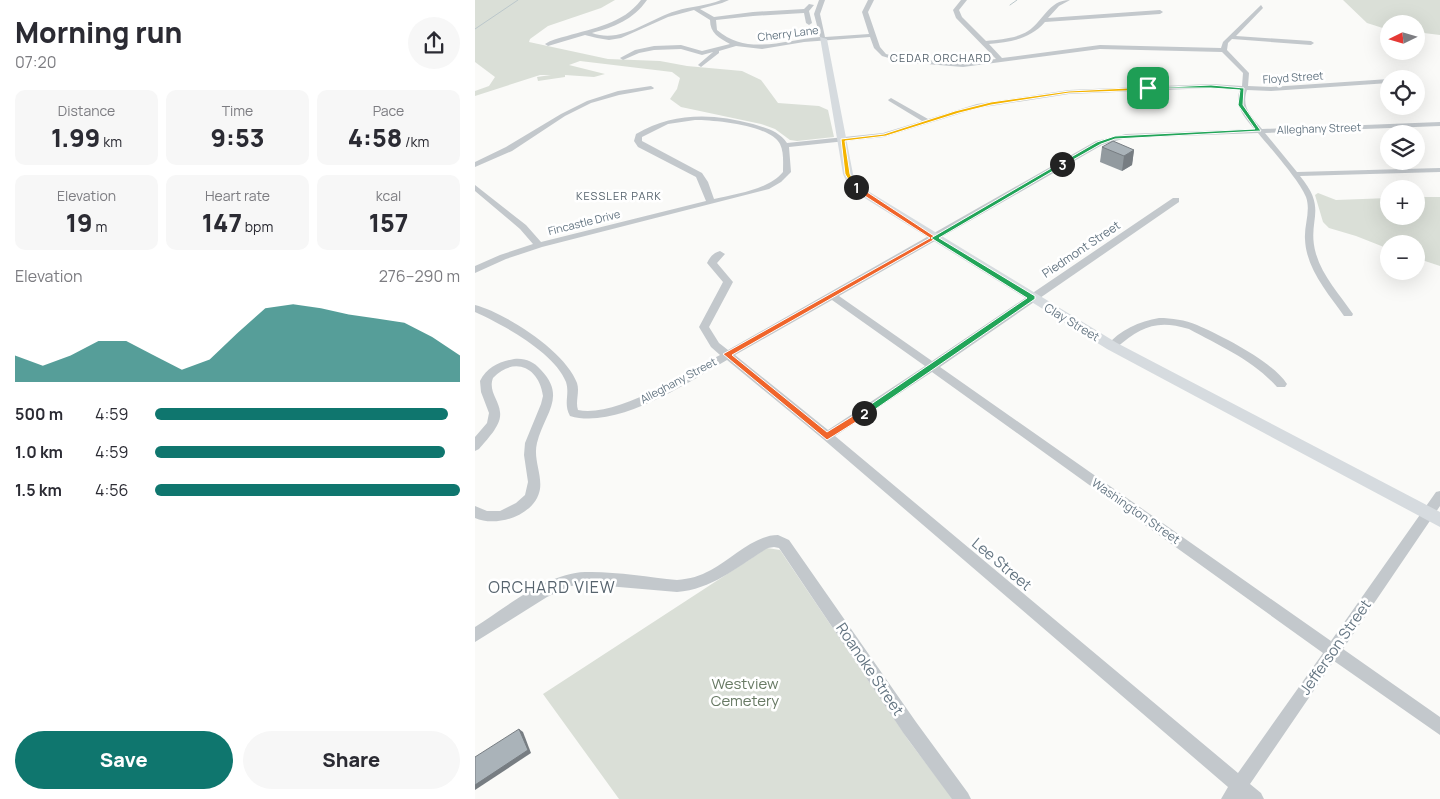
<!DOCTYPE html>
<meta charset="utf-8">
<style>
:root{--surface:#fff;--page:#f7f7f7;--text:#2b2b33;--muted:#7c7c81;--accent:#0f766e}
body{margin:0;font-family:Manrope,sans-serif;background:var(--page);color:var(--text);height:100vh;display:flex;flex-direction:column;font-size:19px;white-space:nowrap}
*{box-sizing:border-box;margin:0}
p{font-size:16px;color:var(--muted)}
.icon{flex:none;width:28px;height:28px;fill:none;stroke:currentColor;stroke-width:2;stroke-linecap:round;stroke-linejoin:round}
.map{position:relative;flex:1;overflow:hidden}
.panel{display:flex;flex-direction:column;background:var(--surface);width:475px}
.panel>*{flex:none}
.needle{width:32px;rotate:265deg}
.tools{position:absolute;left:905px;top:15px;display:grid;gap:10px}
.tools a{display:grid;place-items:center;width:45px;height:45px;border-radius:50%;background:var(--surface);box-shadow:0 5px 20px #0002;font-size:25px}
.pin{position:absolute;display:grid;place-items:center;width:42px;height:42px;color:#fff;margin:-21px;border-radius:10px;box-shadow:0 2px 8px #0006}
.km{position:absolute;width:25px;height:25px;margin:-12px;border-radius:50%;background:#222;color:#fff;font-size:14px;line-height:25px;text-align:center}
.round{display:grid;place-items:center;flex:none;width:52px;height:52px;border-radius:26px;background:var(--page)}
.headline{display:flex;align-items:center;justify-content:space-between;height:85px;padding:0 15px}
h1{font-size:28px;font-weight:800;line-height:38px}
.figures{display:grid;grid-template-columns:repeat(3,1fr);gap:8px;height:85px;padding:5px 15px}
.figures div{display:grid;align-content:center;border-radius:10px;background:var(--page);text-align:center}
.figures b{font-size:25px;font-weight:800}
.figures small{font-size:14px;font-weight:400}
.figures p{font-size:14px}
.chart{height:140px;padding:10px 15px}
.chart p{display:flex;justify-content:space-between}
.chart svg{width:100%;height:90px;margin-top:5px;fill:var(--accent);opacity:.7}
.cta{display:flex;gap:10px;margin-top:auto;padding:10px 15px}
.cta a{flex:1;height:58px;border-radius:30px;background:var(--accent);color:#fff;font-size:20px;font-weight:800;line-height:58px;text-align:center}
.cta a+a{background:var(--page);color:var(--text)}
ul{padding:0 15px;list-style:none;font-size:16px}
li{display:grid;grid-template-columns:80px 60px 1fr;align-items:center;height:38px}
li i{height:12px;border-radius:6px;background:var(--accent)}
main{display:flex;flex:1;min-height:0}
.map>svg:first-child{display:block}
.green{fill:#dadfd7}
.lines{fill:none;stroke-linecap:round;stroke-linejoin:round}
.stream{stroke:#bbc7cb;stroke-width:1}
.street{fill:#c3c8cc;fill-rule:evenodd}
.secondary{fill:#d6dbdf;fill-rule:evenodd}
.wall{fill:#929a9f}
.shaded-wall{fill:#777d82}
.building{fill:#aab3b9;stroke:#777d82}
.split-1{fill:#f5b400;stroke:#fff}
.split-2{fill:#f0652b;stroke:#fff}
.split-3{fill:#22a559;stroke:#fff}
.split-4{fill:#22a559;stroke:#fff}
.labels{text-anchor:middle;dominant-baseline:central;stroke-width:5;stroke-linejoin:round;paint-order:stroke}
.far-street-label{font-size:11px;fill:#657683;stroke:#fff}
.far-neighbourhood-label{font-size:11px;letter-spacing:1px;fill:#57646e;stroke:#fff}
.street-label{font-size:12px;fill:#657683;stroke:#fff}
.near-street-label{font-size:15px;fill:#657683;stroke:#fff}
.near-park-label{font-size:15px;fill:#687a64;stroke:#fff}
.near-neighbourhood-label{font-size:16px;letter-spacing:1px;fill:#57646e;stroke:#fff}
</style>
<main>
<section class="panel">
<div class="headline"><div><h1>Morning run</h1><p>07:20</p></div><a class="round"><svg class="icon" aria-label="share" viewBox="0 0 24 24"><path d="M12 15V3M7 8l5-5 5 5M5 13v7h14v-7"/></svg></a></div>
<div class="figures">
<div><p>Distance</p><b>1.99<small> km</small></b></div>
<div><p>Time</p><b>9:53</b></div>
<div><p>Pace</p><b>4:58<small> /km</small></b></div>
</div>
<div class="figures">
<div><p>Elevation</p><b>19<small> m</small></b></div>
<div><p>Heart rate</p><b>147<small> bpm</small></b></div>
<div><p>kcal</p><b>157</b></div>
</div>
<div class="chart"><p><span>Elevation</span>276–290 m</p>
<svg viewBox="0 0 160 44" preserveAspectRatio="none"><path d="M0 44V31L10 36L20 31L30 24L40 24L50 31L60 38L70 33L80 20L90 8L100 6L110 8L120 11L130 13L140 15L150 22L160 31V44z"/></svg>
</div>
<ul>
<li><b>500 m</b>4:59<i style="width:96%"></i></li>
<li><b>1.0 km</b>4:59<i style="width:95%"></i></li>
<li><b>1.5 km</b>4:56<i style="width:100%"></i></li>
</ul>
<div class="cta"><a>Save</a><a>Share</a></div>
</section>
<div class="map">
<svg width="965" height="799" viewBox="0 0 965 799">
<rect width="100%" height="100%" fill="#fafaf8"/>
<g class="green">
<polygon points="0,0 140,0 126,8 73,26 55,39 54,42 133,59 185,61 212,66 267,71 286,80 303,103 344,106 353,110 359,137 322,141 315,140 300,129 286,124 206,107 195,99 202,89 205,78 197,72 105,61 94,65 130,74 119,77 90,75 90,77 63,81 62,77 76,75 65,75 0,96 0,91 14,86 20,77 0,62"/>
<polygon points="868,0 965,0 965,35 941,32 941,24 914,24 914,30 892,23"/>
<polygon points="843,193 861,200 914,198 914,216 941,216 941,197 965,197 965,266 941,258 941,244 914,244 914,249 881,236 854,228 848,222 840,195"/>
<polygon points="292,548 305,550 434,741 478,799 144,799 68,694"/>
</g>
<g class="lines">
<g class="stream">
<polyline points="535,5 542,0"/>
<polyline points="0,29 43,0"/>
</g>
<g class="street">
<path d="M166,0H172C158,20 139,27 117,33C147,44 173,19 201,11C216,6 232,6 246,0H254L247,3L225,9L239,17L278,12L329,9L334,4L339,5L334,11L337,23L334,25L331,23L329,13L278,16L241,20L242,30C272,56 309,40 345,37L339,14L344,0H350L345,14L350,37L394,34L387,12L393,0H399L393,12L405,47L411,54L427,58L488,63L521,59L481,18L478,10L486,0H492L484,10L487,17L511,41C525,39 540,39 553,31C568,22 573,0 595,0L584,6L573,18L685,10L688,12L685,14L570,22C555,39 536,42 514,44L527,58L625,45L746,48L748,42L786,5L788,8L761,36L836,41L839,43L836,45L757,39L753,43L752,50L774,73L773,86L796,87L914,79V83L796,91L772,90C766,107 776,116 787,129L965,122V126L790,133L822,172L965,168V172L825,176C854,211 831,219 841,254C848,277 865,295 878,314L877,316H869C853,293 831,269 830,239C829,225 836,211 831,197C824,180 796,149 783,133L651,138L627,145L364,296L457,361L698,198H704V202L465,367L856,641L961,492L965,491V506L868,649L965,717V735L859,661L775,784L786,793L789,799H746L753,787L348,439L252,360C212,383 142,430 95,416C88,403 95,395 91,382C80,353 27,324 0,312V305C31,313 91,352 102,383C105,392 100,401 103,410C141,418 212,373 245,355L236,347L224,327L248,282L232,263C235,257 238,253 245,251L250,254L242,263L258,282L234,327L244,343L253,350L621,141L651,134L779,129C769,116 759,107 765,89L736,88L594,94L503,108L409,137L314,147L316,172L306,182L294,189L67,247L31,259L0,273V266L25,255L58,244L45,229L0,191V185L51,225L66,242L231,201L221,177L163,147L159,141L161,134C198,112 238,113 278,124C291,128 304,131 312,143L408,133L447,121L414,101L413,100L416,98L453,119L502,104L594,90L736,84L767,86L768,73L747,52L625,49L488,67L427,62L407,56L399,48L395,37L329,42L287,49L261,46L244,51V53L226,67L223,65L224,64L238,52L227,55L206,49L179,50L164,53L148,60L145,58L160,50L179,46L206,45L227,51L255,44C244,38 235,33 235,20L219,10L193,17L146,38L134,40L122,38L110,35L73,46L70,44C76,40 84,38 92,36C118,28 148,24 166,0ZM220,120C240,120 295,125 305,144C309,152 308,163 308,172C293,190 261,194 239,199L233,182L227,173L167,141V137L193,124ZM357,300L450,366L353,430L260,355ZM457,372L848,653L763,773L360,436Z"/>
<polygon points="176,86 179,88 178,89 144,95 116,103 90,116 37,151 0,167 0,162 31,147 86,114 112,101 143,91"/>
<path d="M684,318C697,318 710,320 722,325C747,336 797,361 812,384L810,387H802C778,360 745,346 714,329C681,319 666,327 641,348L637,349L632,346C644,330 665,321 684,318Z"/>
<path d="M39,359C50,358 58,361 66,370C92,397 69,414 62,443C58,459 67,473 65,489C61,515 22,528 0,518V506L12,511H25L41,503L50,495L53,482L49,455L50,443L66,404L68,396C64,367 39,356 18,378C13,391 24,400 25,412C27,425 12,439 4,449L0,451V437L12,423L14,413L6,392L5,381C12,367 24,362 39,359Z"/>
<path d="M303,535L314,540L441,722L493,793L496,799H477L429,734L304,548L299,547L293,548C263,566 238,589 202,592L109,584L96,586L72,597L0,642V627C30,608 72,573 110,572C138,571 173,577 202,580C215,579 225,576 236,570C257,559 279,535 303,535Z"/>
</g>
<polygon class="secondary" points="345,37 352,39 378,174 382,182 388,188 642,343 965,512 965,527 632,349 380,192 372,183 368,174"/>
</g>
<polygon class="wall" points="627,147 659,150 657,165 647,171 625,162"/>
<g class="shaded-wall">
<polygon points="659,150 657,165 647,171 649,156"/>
<polygon points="44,729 48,732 56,753 0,790 0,785"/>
</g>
<g class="building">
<polygon points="638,141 659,150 649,156 627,147"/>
<polygon points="44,729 53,750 0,785 0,757"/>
</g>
<polygon class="split-1" points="673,87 675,90 594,93 516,105 484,113 411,136 370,141 375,174 383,189 379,189 370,174 366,139 409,134 480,111 516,102 594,91"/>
<polygon class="split-2" points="379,186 383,186 462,238 257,355 352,432 386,411 392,411 392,415 352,440 248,354 455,238 379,189"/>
<polygon class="split-3" points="585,163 590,164 464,238 560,296 560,299 392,415 386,415 386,411 552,298 456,238"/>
<polygon class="split-4" points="736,85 769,88 768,105 786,131 640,139 626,144 589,165 584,164 622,142 640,136 780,129 763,105 765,90 736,88 671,88"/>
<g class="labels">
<g class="far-street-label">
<text transform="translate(313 33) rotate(-7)">Cherry Lane</text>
<text transform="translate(818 77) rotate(-4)">Floyd Street</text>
<text transform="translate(844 128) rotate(-2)">Alleghany Street</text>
<text transform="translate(109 222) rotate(-14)">Fincastle Drive</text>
<text transform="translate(203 380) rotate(-28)">Alleghany Street</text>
</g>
<g class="far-neighbourhood-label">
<text x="466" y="57">CEDAR ORCHARD</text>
<text x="144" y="195">KESSLER PARK</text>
</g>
<g class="street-label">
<text transform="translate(606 249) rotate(-34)">Piedmont Street</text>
<text transform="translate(597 322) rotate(31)">Clay Street</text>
<text transform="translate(661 511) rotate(35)">Washington Street</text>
</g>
<g class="near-street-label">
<text transform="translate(527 564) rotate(40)">Lee Street</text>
<text transform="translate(860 647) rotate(-55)">Jefferson Street</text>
<text transform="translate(395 669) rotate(56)">Roanoke Street</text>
</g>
<g class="near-park-label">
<text x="270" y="683">Westview<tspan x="270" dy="17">Cemetery</tspan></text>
</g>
<g class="near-neighbourhood-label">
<text x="77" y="587">ORCHARD VIEW</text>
</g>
</g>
</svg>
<div class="tools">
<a><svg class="needle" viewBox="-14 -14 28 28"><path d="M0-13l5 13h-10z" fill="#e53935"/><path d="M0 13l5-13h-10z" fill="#7c7c81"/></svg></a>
<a><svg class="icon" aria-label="locate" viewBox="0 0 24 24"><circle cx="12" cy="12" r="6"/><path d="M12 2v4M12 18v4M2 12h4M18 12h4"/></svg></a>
<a><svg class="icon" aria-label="layers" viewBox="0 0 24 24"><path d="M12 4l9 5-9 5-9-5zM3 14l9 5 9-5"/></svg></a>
<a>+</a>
<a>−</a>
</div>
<div class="pin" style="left:673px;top:88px;background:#1e9e55"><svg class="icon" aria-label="arrive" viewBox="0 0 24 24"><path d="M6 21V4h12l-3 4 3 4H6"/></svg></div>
<b class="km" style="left:381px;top:187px">1</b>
<b class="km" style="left:389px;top:413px">2</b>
<b class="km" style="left:587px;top:164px">3</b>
</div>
</main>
